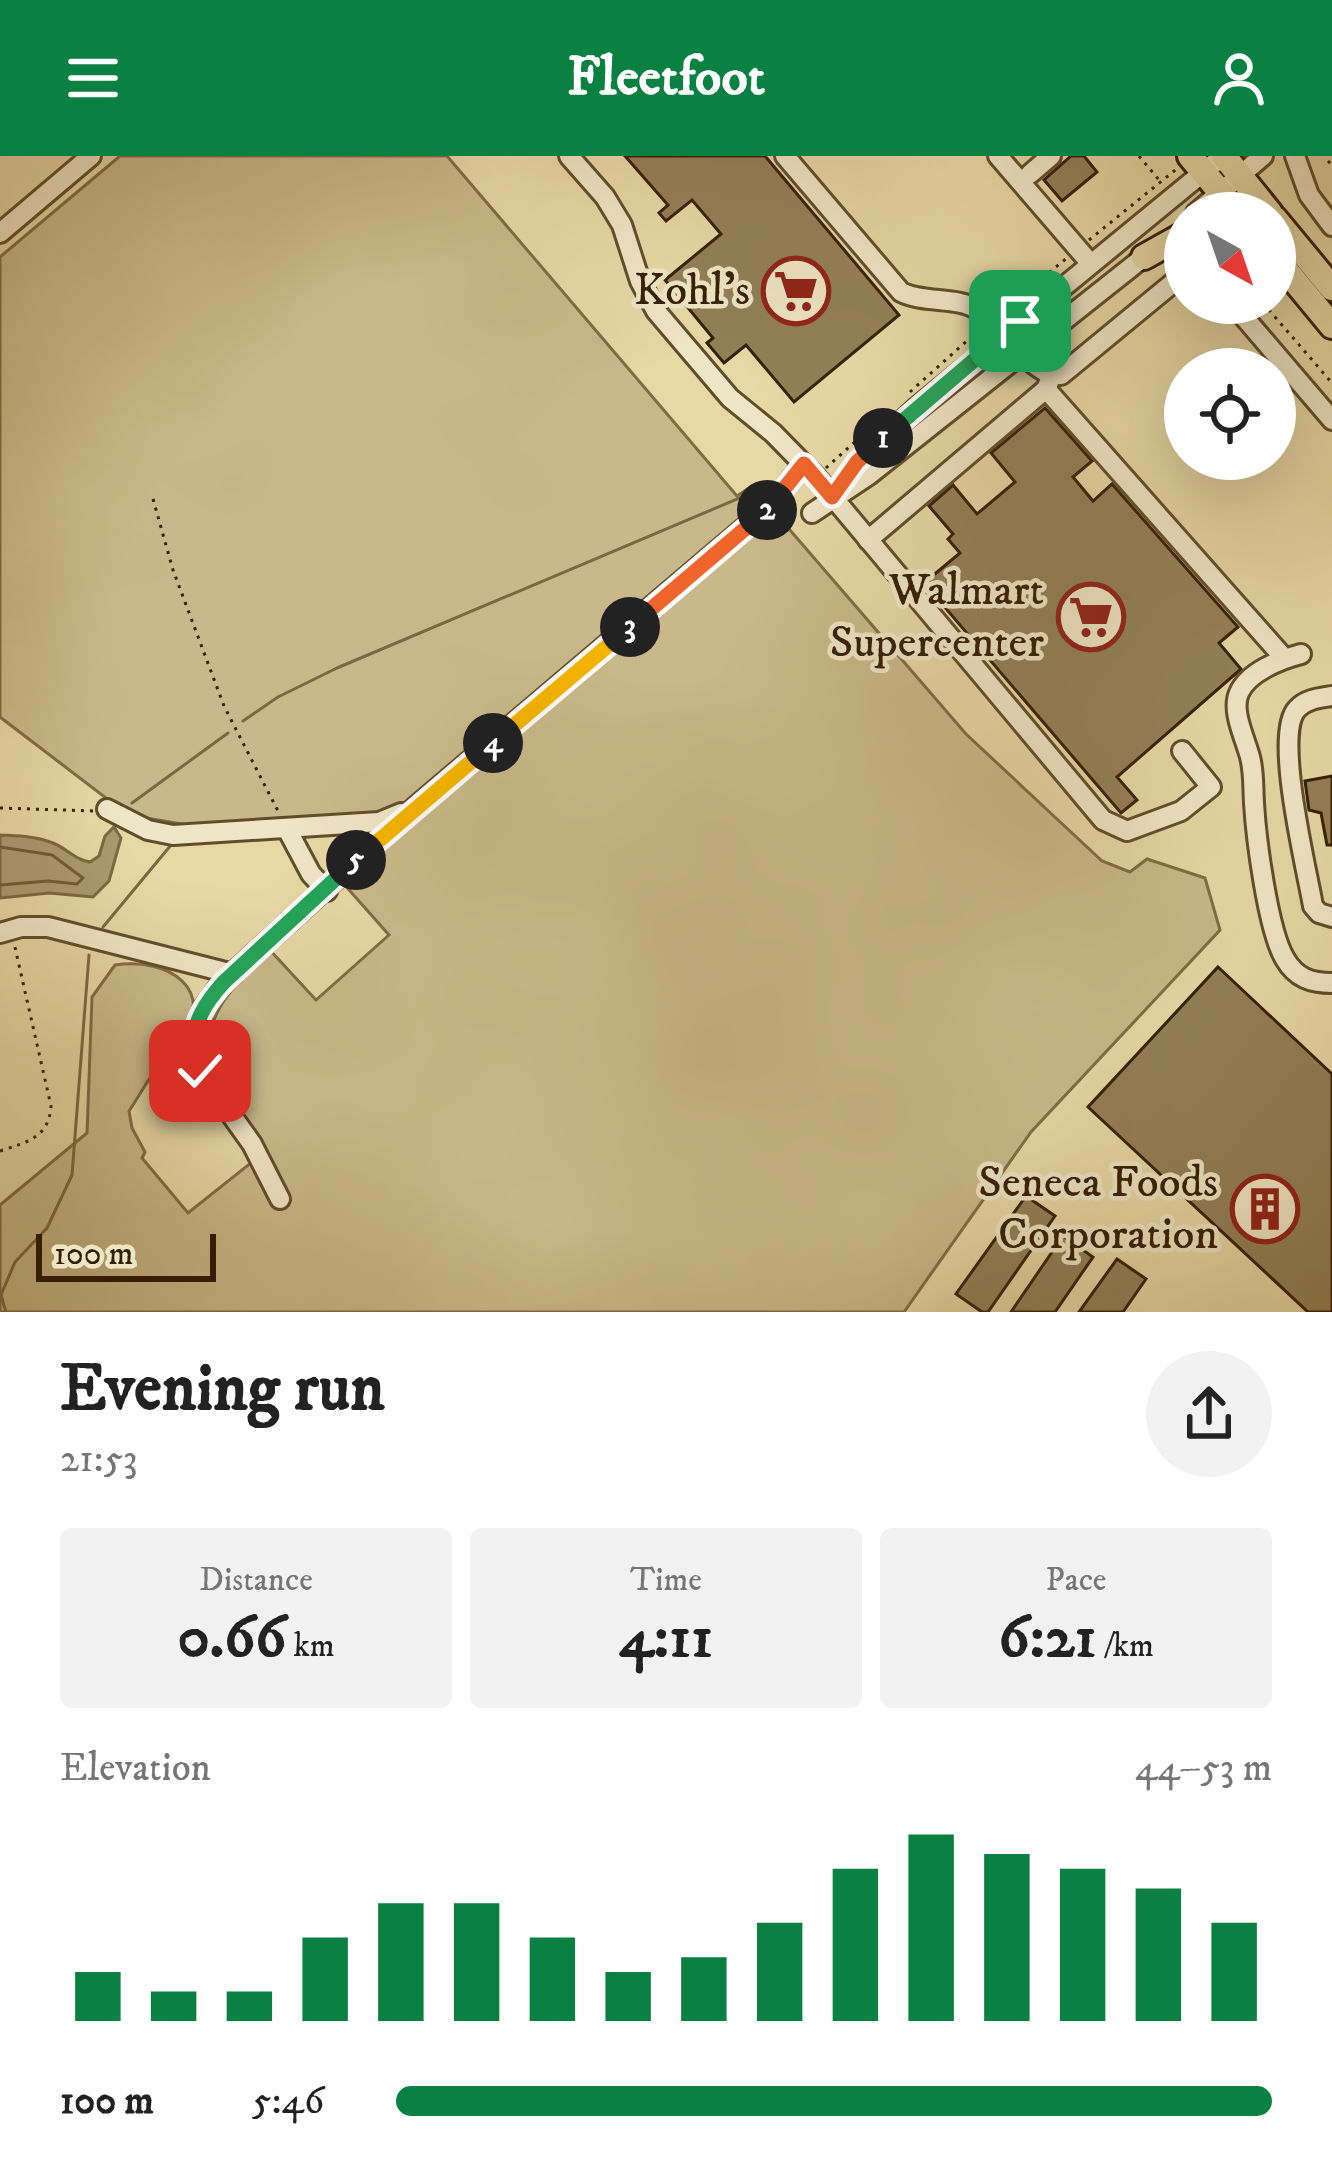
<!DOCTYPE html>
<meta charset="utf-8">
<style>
:root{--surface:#fff;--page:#f2f2f2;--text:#222;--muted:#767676;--accent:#0b8043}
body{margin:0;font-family:"IM FELL DW Pica",serif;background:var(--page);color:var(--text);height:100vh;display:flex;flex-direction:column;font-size:45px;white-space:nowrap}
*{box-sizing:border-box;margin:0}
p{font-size:39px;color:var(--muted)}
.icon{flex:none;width:66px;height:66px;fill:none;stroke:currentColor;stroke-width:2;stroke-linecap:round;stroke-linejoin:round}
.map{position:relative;height:1156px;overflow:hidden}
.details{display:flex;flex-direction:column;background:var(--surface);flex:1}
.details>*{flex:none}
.needle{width:78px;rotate:140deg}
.controls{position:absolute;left:1164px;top:36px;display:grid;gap:24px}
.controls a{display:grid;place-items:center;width:132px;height:132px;border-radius:50%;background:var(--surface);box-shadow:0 12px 48px #0002;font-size:60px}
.scale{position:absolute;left:36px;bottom:30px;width:180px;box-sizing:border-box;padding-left:12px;border:6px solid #361f00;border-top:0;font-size:33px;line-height:42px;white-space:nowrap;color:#361f00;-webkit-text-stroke:9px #efe6c5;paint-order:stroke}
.pin{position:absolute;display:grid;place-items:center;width:102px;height:102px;color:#fff;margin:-51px;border-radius:24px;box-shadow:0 6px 18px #0006}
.km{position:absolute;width:60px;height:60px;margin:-30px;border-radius:50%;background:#222;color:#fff;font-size:33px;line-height:60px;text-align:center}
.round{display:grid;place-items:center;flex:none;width:126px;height:126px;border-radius:63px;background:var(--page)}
.summary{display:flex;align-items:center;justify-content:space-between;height:204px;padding:0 60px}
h1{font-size:66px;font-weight:700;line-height:90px}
.metrics{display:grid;grid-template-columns:repeat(3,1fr);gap:18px;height:204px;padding:12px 60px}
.metrics div{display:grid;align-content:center;border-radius:12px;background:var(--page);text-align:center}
.metrics b{font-size:60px;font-weight:700}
.metrics small{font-size:33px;font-weight:400}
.metrics p{font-size:33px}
.chart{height:336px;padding:24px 60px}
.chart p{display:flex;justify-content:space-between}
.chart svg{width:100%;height:216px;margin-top:12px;stroke:var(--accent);stroke-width:6}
ul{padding:0 60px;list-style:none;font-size:39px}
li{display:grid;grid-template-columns:192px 144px 1fr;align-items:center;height:90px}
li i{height:30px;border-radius:15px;background:var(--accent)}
header{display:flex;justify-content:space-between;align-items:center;height:156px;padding:0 60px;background:var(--accent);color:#fff;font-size:54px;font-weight:700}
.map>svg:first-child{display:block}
.green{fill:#c9b98a;stroke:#806c45;stroke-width:3}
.water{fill:#ab996e;stroke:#7c6842;stroke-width:3}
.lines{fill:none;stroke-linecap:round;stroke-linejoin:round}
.shore{stroke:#705c37;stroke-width:3}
.stream{stroke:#7c6842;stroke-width:3}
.building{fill:#927f56;stroke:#361f00;stroke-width:3}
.minor-casing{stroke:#624d2a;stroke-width:24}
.major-casing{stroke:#361f00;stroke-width:30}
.path{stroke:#361f00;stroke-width:3;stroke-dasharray:3 6;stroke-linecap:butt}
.minor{stroke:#efe6c5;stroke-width:18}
.major{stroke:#e7d8a6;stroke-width:24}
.split-1-casing{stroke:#fff;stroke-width:24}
.split-2-casing{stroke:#fff;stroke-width:24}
.split-3-casing{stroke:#fff;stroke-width:24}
.split-4-casing{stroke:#fff;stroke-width:24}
.split-5-casing{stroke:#fff;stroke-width:24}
.split-6-casing{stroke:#fff;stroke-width:24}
.split-7-casing{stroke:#fff;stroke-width:24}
.split-1{stroke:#22a559;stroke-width:15}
.split-2{stroke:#f0652b;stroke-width:15}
.split-3{stroke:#f0652b;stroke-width:15}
.split-4{stroke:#f5b400;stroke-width:15}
.split-5{stroke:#f5b400;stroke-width:15}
.split-6{stroke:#22a559;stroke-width:15}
.split-7{stroke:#22a559;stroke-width:15}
.labels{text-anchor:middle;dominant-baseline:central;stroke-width:9;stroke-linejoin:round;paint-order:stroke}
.poi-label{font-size:45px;fill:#361f00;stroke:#efe6c5;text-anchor:end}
</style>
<header><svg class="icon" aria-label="menu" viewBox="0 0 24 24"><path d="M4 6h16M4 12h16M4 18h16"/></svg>Fleetfoot<svg class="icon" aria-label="person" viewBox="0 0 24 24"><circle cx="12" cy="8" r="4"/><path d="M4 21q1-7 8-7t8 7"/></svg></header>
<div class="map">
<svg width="1332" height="1156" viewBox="0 0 1332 1156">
<rect width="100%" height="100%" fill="#e7d8a6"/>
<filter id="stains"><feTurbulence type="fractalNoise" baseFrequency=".00167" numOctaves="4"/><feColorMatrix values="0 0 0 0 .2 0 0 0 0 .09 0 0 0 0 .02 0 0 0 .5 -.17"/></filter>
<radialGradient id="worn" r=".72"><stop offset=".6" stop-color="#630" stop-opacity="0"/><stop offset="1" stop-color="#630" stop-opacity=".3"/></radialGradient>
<g class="green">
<polygon points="120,0 447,0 737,340 752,330 766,346 460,604 409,644 378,660 193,670 141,661 119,652 0,561 0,101"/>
<path d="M777,359L966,578L1102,705L1130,716L1147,703L1205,722L1220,774L1031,976L904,1156H0V1049L87,977L92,841L115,809C168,801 219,833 180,888C174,896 166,901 160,908C148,923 139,940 129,955L132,972L145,996L142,1002L188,1057L266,995C259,977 246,963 235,947C187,872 216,852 268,792L316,844L389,779L342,726Z"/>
</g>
<path class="water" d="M114,671L121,682L109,725L93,741L49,737L0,742V679C18,680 36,680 53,687C68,693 73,703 90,706L99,700L105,680Z"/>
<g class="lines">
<polyline class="shore" points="0,691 52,699 83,722 77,728 48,725 0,729"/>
<g class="stream">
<polyline points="243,565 278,541 337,512 768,330"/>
<polyline points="132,647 228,577"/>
<polyline points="103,771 171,689"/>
<polyline points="1,1139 15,1106 47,1072 72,1019 89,799"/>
<polyline points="1,1139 6,1156"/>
</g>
</g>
<g class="building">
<polygon points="625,0 765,0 899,159 794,246 746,189 724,207 707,187 713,182 665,124 721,78 692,44 666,65 659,57 668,49"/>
<polygon points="1071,0 1084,0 1097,16 1062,45 1044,24"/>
<polygon points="1045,252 1092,305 1073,321 1093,345 1112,328 1238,471 1219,487 1241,513 1117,621 1137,644 1121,657 924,427 960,397 948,383 953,378 929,350 953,329 977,358 1015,326 991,297"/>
<polygon points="1332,620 1332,689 1327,689 1321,657 1309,654 1305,625"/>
<polygon points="1218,811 1332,918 1332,1156 1308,1156 1088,951"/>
<polygon points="1026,1040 1055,1060 988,1156 982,1156 956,1138"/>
<polygon points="1063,1080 1093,1101 1055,1156 1011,1156"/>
<polygon points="1117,1103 1146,1123 1123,1156 1079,1156"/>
</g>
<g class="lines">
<defs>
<g id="minor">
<polyline points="569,0 605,41 622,69 640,125 656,155 730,242 773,277 816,321 1103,664 1127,675 1181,655 1211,631 1182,595"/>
<path d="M785,0L901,136C925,148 957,140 978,154C1006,172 1019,205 1052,219"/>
<polyline points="998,0 1091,108"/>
<polyline points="1295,0 1309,39 1332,70"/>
<polyline points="1030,18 1051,0"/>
<polyline points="1196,57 1263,0"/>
<polyline points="0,77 91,0"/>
<polyline points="1232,147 1332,264"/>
<polyline points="1046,233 1284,502"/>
<polyline points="832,341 858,306 916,252 1223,0"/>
<polyline points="812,357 869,319 1154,93"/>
<polyline points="868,384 1046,233 1052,219 1061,219 1185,117"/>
<path d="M1301,498C1281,503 1248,516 1239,537C1231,555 1245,582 1250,601C1254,616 1253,631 1254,647C1256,682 1268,775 1285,803C1296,822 1311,827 1332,827"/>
<path d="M1332,540C1320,542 1306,543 1297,553C1273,578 1307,714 1313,750L1319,757L1332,761"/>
<polyline points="107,653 148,674 173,679 379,666 401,657"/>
<polyline points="287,673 311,718 327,735"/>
<polyline points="0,777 21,771 48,771 233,818"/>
<polyline points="280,1043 252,988 200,915 192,888 203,853 221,828 414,652 770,350 804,308"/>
</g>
<g id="major">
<polyline points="1190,0 1238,57"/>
<polyline points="1224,0 1270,57"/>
<polyline points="1275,63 1332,132"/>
<polyline points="1144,101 1185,78"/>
<polyline points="1275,101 1332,170"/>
</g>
</defs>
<use href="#minor" class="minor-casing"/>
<use href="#major" class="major-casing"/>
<g class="path">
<polyline points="1139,0 1159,24"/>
<polyline points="1328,5 1332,9"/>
<polyline points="1089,84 1179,11"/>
<polyline points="1263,147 1332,227"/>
<polyline points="1000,156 1067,102"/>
<polyline points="910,236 979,174"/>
<polyline points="826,312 890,254"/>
<polyline points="153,343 173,414 224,550 278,655"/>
<polyline points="0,652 94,655"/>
<path d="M0,995C27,986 49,982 51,950L14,787"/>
</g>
<use href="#minor" class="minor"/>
<use href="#major" class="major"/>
</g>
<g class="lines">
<defs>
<polyline id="split-1" points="883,282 1020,165"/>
<polyline id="split-2" points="767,354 804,308 832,341 857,306 883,282"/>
<polyline id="split-3" points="630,471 767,354"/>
<polyline id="split-4" points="493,587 630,471"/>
<polyline id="split-5" points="356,704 493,587"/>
<polyline id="split-6" points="224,826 356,704"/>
<path id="split-7" d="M200,915C188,876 197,856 224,826"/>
</defs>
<use href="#split-1" class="split-1-casing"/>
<use href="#split-2" class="split-2-casing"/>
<use href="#split-3" class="split-3-casing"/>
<use href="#split-4" class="split-4-casing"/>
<use href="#split-5" class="split-5-casing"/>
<use href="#split-6" class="split-6-casing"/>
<use href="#split-7" class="split-7-casing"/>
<use href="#split-1" class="split-1"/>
<use href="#split-2" class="split-2"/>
<use href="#split-3" class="split-3"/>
<use href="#split-4" class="split-4"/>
<use href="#split-5" class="split-5"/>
<use href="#split-6" class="split-6"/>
<use href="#split-7" class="split-7"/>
</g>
<defs>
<symbol id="supermarket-ring" viewBox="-11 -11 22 22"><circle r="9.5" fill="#efe6c5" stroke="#8f2418" stroke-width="1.5"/><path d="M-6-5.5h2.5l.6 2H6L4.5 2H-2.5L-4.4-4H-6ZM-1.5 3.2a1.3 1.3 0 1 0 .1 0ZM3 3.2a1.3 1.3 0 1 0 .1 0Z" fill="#8f2418"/></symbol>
<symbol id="building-ring" viewBox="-11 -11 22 22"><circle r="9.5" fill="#efe6c5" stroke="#8f2418" stroke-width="1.5"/><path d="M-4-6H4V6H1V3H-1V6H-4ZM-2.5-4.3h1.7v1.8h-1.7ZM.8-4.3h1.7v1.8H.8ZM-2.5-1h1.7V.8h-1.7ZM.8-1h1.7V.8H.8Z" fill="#8f2418"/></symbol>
</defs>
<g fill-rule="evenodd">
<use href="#supermarket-ring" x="758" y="97" width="76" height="76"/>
<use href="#supermarket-ring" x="1053" y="423" width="76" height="76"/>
<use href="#building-ring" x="1227" y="1015" width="76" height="76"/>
</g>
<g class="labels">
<g class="poi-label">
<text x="750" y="135">Kohl's</text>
<text x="1044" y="435">Walmart<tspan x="1044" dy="52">Supercenter</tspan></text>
<text x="1218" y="1027">Seneca Foods<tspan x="1218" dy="52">Corporation</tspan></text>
</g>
</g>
<rect width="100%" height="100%" filter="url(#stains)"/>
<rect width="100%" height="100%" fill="url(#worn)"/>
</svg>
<div class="controls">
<a><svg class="needle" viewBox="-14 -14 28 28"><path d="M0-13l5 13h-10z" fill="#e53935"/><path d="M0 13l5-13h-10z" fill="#767676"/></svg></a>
<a><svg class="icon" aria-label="locate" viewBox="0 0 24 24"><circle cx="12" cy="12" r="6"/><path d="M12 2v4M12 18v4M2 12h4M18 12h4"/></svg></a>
</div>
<div class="scale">100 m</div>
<div class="pin" style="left:1020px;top:165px;background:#1e9e55"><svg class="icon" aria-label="arrive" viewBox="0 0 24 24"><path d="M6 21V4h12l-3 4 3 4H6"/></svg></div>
<div class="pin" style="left:200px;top:915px;background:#d93025"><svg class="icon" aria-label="check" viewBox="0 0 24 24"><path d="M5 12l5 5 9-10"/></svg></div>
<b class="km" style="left:883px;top:282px">1</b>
<b class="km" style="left:767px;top:354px">2</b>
<b class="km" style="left:630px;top:471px">3</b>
<b class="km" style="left:493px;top:587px">4</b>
<b class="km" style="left:356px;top:704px">5</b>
</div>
<section class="details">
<div class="summary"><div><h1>Evening run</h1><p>21:53</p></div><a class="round"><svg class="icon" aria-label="share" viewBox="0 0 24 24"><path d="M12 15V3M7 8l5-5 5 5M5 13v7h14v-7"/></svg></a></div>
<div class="metrics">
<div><p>Distance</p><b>0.66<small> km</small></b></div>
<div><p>Time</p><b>4:11</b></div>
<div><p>Pace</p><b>6:21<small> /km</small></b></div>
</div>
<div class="chart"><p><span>Elevation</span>44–53 m</p>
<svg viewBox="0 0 160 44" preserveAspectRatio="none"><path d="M5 44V34M15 44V38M25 44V38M35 44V27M45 44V20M55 44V20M65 44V27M75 44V34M85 44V31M95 44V24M105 44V13M115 44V6M125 44V10M135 44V13M145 44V17M155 44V24"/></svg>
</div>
<ul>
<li><b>100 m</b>5:46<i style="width:100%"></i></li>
</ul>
</section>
